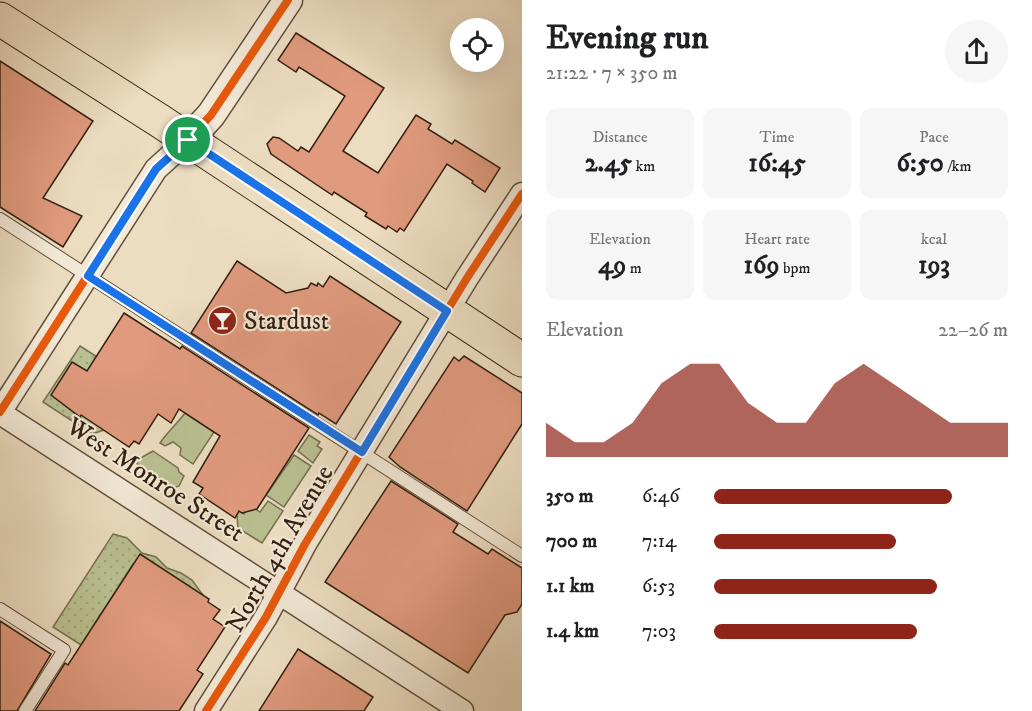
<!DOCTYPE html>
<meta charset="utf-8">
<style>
:root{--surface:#fff;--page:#f6f6f6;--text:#202124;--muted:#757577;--accent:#8f2418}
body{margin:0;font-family:"IM FELL DW Pica",serif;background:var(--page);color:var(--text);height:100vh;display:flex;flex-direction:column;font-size:22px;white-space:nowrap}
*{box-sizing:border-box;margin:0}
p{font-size:20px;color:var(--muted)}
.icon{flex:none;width:33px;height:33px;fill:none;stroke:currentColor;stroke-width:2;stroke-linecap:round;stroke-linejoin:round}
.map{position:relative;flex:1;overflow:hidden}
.panel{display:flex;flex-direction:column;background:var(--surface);width:510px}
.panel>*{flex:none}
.controls{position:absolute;left:450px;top:18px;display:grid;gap:12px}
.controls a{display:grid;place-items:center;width:54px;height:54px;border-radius:50%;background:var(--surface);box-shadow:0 6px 24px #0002;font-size:30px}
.pin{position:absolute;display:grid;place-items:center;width:51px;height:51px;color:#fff;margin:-26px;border:3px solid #fff;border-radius:50%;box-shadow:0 2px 6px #0007}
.round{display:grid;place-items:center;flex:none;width:63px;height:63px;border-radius:32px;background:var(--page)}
.headline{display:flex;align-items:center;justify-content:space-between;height:102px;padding:0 24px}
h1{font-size:33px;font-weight:800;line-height:45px}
.figures{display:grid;grid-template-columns:repeat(3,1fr);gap:9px;height:102px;padding:6px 24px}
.figures div{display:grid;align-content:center;border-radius:12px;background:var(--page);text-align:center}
.figures b{font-size:26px;font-weight:800}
.figures small{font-size:16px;font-weight:400}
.figures p{font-size:16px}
.chart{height:168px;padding:12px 24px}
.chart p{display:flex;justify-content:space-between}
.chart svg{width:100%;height:108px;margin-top:6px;fill:var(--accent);opacity:.7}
ul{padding:0 24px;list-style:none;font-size:20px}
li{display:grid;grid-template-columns:96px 72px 1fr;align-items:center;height:45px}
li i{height:15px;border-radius:8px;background:var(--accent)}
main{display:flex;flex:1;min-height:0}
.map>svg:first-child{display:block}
.green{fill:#bac091;stroke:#767050;stroke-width:1.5}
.park{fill:url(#park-dots);stroke:#767050;stroke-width:1.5}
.building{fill:#e09a7e;stroke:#332010;stroke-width:1.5}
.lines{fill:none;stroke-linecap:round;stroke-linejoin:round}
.service-casing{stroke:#614f3c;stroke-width:14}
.minor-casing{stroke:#614f3c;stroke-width:25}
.tertiary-casing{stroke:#614f3c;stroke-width:31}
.primary-casing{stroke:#332010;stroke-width:35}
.service{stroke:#f3e9d7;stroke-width:12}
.minor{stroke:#f3e9d7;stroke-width:22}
.tertiary{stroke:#f3e9d7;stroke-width:28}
.primary{stroke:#ecddc1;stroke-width:33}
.cycleway-casing{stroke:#f3e9d7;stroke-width:11}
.cycleway{stroke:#e8590c;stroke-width:8}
.route-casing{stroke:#fff;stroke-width:12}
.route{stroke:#1a73e8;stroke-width:8}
.labels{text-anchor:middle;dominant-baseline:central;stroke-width:4.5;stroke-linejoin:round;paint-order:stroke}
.poi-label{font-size:26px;fill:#332010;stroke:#f3e9d7;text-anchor:start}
.street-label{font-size:26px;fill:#332010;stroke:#f3e9d7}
</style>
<main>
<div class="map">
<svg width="522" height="711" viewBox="0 0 522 711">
<defs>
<pattern id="park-dots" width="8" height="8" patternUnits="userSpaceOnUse" patternTransform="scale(1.5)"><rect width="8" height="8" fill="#bac091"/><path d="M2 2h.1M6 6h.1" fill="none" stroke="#a0a57c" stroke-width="1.8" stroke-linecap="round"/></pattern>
</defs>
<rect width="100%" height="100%" fill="#ecddc1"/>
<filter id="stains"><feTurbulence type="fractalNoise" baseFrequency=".00333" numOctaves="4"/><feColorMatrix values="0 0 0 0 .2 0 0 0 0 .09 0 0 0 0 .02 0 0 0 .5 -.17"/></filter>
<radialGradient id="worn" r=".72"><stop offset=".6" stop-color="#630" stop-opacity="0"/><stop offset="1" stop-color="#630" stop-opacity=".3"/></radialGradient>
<g class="green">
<path d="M185,413L214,432L193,464L180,455L181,448L173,442L165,446L160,443C167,432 177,424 185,413Z"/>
<polygon points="309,435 320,442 317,446 322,449 313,463 298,451"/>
<polygon points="153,451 178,468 179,472 184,476 179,486 174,488 136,463 137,460"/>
<polygon points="294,455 311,466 284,507 266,495"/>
<polygon points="268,501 283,511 262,543 238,528 237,515 239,511 244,514 246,511 254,508 260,512"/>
</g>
<g class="park">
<polygon points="80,346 121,372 108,424 104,430 92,434 43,402"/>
<polygon points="113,534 127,538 142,553 156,557 167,568 181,573 192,580 203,595 197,605 133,564 81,645 53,627"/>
</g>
<g class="building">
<polygon points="296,33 384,88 343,151 378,173 416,115 431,124 428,129 452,144 455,140 500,168 485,192 472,183 473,181 447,164 404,231 400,228 397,232 388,226 386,229 365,216 367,213 334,192 332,195 271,154 267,144 273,137 279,138 298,151 301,147 309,152 345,96 299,67 296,72 278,60"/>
<polygon points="0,61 93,121 43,198 82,216 63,247 0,207"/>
<polygon points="237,261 286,293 308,288 311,283 317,286 318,283 323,287 330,276 401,322 336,424 319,413 318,415 191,333"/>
<polygon points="124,313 180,349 182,346 309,428 257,509 242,513 239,511 235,518 199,494 203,488 193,482 220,436 179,409 171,423 158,414 139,444 134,441 129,447 81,415 80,417 51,395 72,362 87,371"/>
<polygon points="464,356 522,393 522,424 467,511 400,467 389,457 454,357 459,361"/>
<polygon points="391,481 458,524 453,532 488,554 492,549 522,568 522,604 517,612 505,615 468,673 325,582"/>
<polygon points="140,554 209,599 208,602 220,610 213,619 225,627 197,670 203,674 179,711 35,711 65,663 68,665"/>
<polygon points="0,621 51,654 17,711 0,711"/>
<polygon points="298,649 373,697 364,711 259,711"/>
</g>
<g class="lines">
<defs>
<g id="service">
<polyline points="0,219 522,556"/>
<polyline points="0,609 64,650 25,711"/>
</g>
<g id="minor">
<polyline points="0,412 156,169 188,140"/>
<polyline points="0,413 462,711"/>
<polyline points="206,711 266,617 305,544 467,278 522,194"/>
</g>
<polyline id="tertiary" points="188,140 211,115 288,0"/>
<polyline id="primary" points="0,19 160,121 522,360"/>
</defs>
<use href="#service" class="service-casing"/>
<use href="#minor" class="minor-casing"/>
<use href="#tertiary" class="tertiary-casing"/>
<use href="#primary" class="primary-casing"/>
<use href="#service" class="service"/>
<use href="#minor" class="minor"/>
<use href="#tertiary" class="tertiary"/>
<use href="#primary" class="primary"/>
<defs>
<g id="cycleway">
<polyline points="0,412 156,169 188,140 211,115 288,0"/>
<polyline points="206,711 266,617 305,544 467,278 522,194"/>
</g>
</defs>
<use href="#cycleway" class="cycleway-casing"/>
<use href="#cycleway" class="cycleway"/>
</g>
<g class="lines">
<defs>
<polygon id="route" points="188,140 447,311 362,452 88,276 156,169"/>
</defs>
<use href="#route" class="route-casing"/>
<use href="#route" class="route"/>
</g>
<defs>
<symbol id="bar-disc" viewBox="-11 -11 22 22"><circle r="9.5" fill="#8f2418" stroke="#f3e9d7"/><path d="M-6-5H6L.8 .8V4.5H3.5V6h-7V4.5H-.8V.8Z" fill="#fff"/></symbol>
</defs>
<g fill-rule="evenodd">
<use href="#bar-disc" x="206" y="304" width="33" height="33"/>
</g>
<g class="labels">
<g class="poi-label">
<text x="244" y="321">Stardust</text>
</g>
<g class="street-label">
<text transform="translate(155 480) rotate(33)">West Monroe Street</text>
<text transform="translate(280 549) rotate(-60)">North 4th Avenue</text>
</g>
</g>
<rect width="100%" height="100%" filter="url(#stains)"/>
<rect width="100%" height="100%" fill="url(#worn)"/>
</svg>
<div class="controls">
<a><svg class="icon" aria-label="locate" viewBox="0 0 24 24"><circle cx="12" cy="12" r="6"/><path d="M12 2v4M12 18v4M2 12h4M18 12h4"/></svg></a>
</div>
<div class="pin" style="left:188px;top:140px;background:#1e9e55"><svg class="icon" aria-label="arrive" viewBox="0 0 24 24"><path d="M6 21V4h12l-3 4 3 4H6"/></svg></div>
</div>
<section class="panel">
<div class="headline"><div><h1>Evening run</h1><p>21:22 · 7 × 350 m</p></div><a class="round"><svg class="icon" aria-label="share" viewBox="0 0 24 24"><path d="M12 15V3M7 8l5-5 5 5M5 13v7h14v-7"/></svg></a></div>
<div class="figures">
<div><p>Distance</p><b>2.45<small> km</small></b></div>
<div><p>Time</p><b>16:45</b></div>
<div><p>Pace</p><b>6:50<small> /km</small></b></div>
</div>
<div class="figures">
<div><p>Elevation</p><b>49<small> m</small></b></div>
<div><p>Heart rate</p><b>169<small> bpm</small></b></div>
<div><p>kcal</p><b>193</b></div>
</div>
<div class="chart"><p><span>Elevation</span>22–26 m</p>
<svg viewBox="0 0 160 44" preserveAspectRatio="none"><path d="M0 44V30L10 38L20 38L30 30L40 14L50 6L60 6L70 22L80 30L90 30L100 14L110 6L120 14L130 22L140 30L150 30L160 30V44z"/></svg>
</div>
<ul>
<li><b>350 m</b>6:46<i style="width:81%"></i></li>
<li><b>700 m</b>7:14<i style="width:62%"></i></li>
<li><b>1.1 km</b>6:53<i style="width:76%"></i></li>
<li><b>1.4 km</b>7:03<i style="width:69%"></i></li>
</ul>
</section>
</main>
